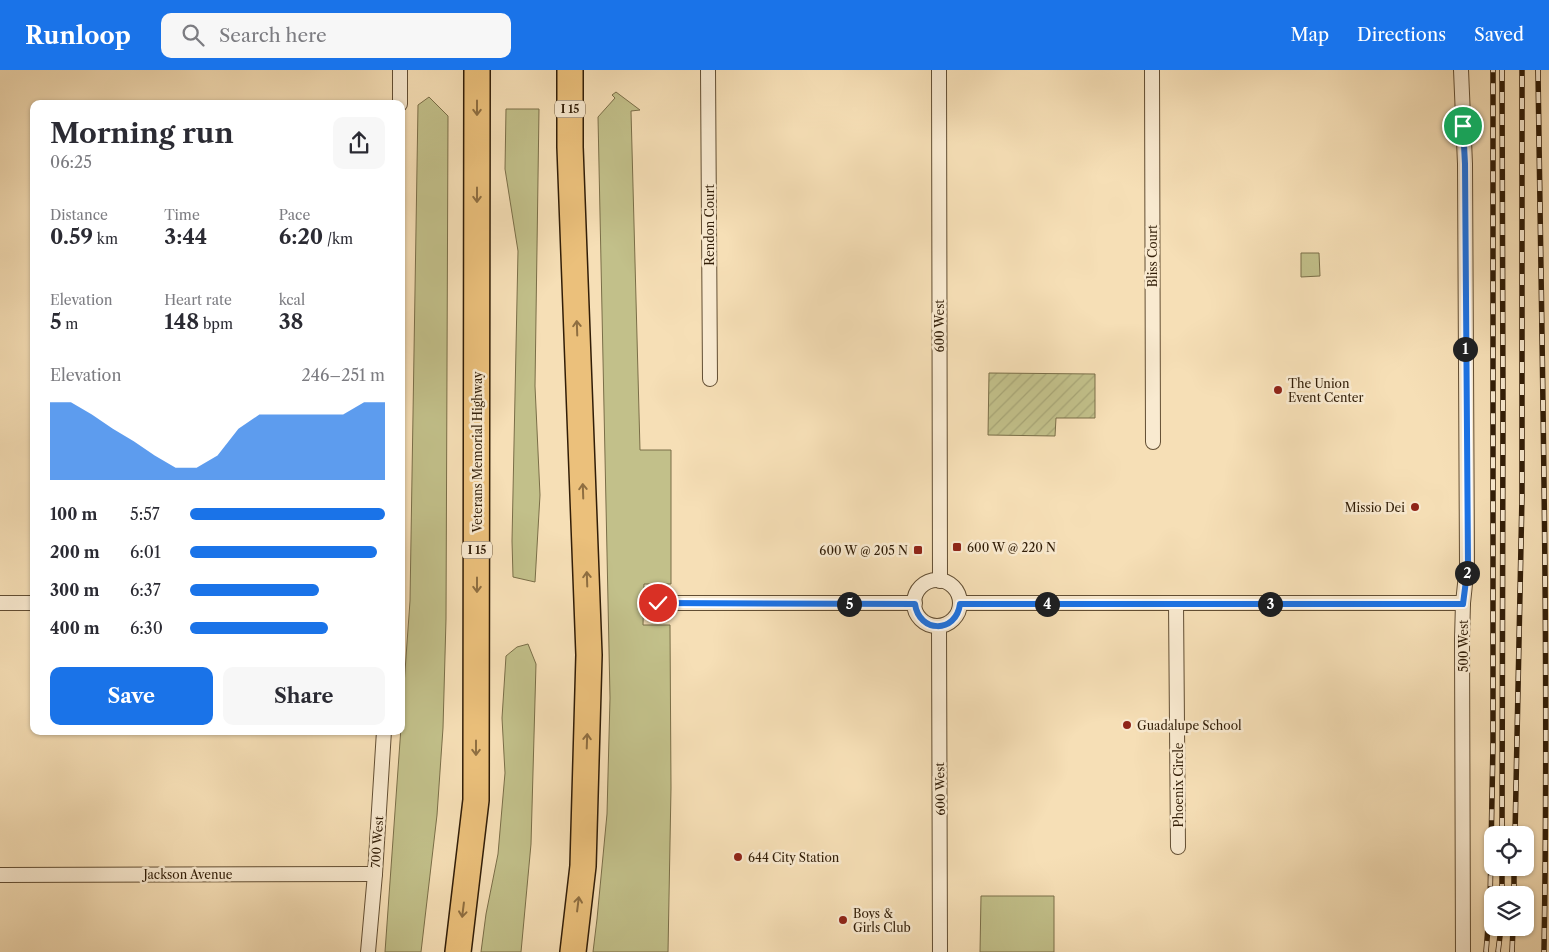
<!DOCTYPE html>
<meta charset="utf-8">
<style>
:root{--surface:#fff;--page:#f7f7f7;--text:#2b2b33;--muted:#7c7c81;--accent:#1a73e8}
body{margin:0;font-family:"Libre Caslon Text",serif;background:var(--page);color:var(--text);height:100vh;display:flex;flex-direction:column;font-size:19px;white-space:nowrap}
*{box-sizing:border-box;margin:0}
p{font-size:16px;color:var(--muted)}
.icon{flex:none;width:28px;height:28px;fill:none;stroke:currentColor;stroke-width:2;stroke-linecap:round;stroke-linejoin:round}
.map{position:relative;flex:1;overflow:hidden}
.panel{position:absolute;left:30px;top:30px;width:375px;height:635px;display:flex;flex-direction:column;background:var(--surface);border-radius:10px;box-shadow:0 1px 4px #0004}
.panel>*{flex:none}
.controls{position:absolute;left:1484px;top:756px;display:grid;gap:10px}
.controls a{display:grid;place-items:center;width:50px;height:50px;border-radius:10px;background:var(--surface);box-shadow:0 1px 4px #0004;font-size:25px}
.pin{position:absolute;display:grid;place-items:center;width:42px;height:42px;color:#fff;margin:-21px;border:2px solid #fff;border-radius:50%;box-shadow:0 1px 5px #0007}
.km{position:absolute;width:25px;height:25px;margin:-12px;border-radius:50%;background:#222;color:#fff;font-size:14px;line-height:25px;text-align:center}
.round{display:grid;place-items:center;flex:none;width:52px;height:52px;border-radius:10px;background:var(--page)}
.head{display:flex;align-items:center;justify-content:space-between;height:85px;padding:0 20px}
h1{font-size:28px;font-weight:800;line-height:38px}
.stats{display:grid;grid-template-columns:repeat(3,1fr);gap:8px;height:85px;padding:5px 20px}
.stats div{display:grid;align-content:center}
.stats b{font-size:21px;font-weight:800}
.stats small{font-size:14px;font-weight:400}
.stats p{font-size:14px}
.chart{height:140px;padding:10px 20px}
.chart p{display:flex;justify-content:space-between}
.chart svg{width:100%;height:90px;margin-top:5px;fill:var(--accent);opacity:.7}
.action{display:flex;gap:10px;margin-top:auto;padding:10px 20px}
.action a{flex:1;height:58px;border-radius:10px;background:var(--accent);color:#fff;font-size:20px;font-weight:800;line-height:58px;text-align:center}
.action a+a{background:var(--page);color:var(--text)}
ul{padding:0 20px;list-style:none;font-size:16px}
li{display:grid;grid-template-columns:80px 60px 1fr;align-items:center;height:38px}
li i{height:12px;border-radius:6px;background:var(--accent)}
header{display:flex;align-items:center;gap:30px;box-sizing:border-box;height:70px;padding:0 25px;background:var(--accent);color:#fff}
header strong{font-size:24px}
nav{display:flex;gap:28px;margin-inline-start:auto;font-size:18px}
.search{width:350px;height:45px;background:var(--page);display:flex;align-items:center;gap:12px;box-sizing:border-box;padding:0 18px;border-radius:10px;color:var(--muted);font-size:19px}
.map>svg:first-child{display:block}
.grass{fill:#c2c08a;stroke:#7a6e48}
.garden{fill:url(#garden-furrows);stroke:#7a6e48}
.lines{fill:none;stroke-linecap:round;stroke-linejoin:round}
.minor-casing{stroke:#624e33;stroke-width:16}
.motorway-casing{stroke:#311d07;stroke-width:28}
.minor{stroke:#f9ead0;stroke-width:14}
.motorway{stroke:#ebc07b;stroke-width:25}
.rail-casing{stroke:#311d07;stroke-width:5.5}
.rail{stroke:#f9ead0;stroke-width:4;stroke-dasharray:11;stroke-linecap:butt}
.oneway{stroke:#8e6e41}
.route-casing{stroke:#fff;stroke-width:10}
.route{stroke:#1a73e8;stroke-width:6}
.poi-dot{fill:#8f2418;stroke:#f9ead0;stroke-width:2}
.labels{text-anchor:middle;dominant-baseline:central;stroke-width:5;stroke-linejoin:round;paint-order:stroke}
.shield{fill:#f9ead0;stroke:#6d5a43;stroke-width:1}
.shield-label{font-size:11px;font-weight:bold;fill:#311d07}
.street-label{font-size:12px;fill:#311d07;stroke:#f9ead0}
.poi-label{font-size:12px;fill:#311d07;stroke:#f9ead0;text-anchor:start}
</style>
<header>
<strong>Runloop</strong>
<div class="search"><svg class="icon" aria-label="search" viewBox="0 0 24 24"><circle cx="10" cy="10" r="6"/><path d="M15 15l6 6"/></svg>Search here</div>
<nav><a>Map</a><a>Directions</a><a>Saved</a></nav>
</header>
<div class="map">
<svg width="1549" height="882" viewBox="0 0 1549 882">
<defs>
<pattern id="garden-furrows" width="10" height="10" patternUnits="userSpaceOnUse" patternTransform="scale(1.25)"><rect width="10" height="10" fill="#c2c08a"/><path d="M-1 1l2-2M0 10L10 0M9 11l2-2" fill="none" stroke="#a7a576"/></pattern>
</defs>
<rect width="100%" height="100%" fill="#f6dfb6"/>
<filter id="stains"><feTurbulence type="fractalNoise" baseFrequency=".004" numOctaves="4"/><feColorMatrix values="0 0 0 0 .2 0 0 0 0 .09 0 0 0 0 .02 0 0 0 .5 -.17"/></filter>
<radialGradient id="worn" r=".72"><stop offset=".6" stop-color="#630" stop-opacity="0"/><stop offset="1" stop-color="#630" stop-opacity=".3"/></radialGradient>
<g class="grass">
<polygon points="616,22 640,40 631,41 640,380 671,380 671,514 644,514 643,555 670,555 671,718 668,882 593,882 597,849 607,744 610,628 598,47 615,28 612,25"/>
<polygon points="429,27 448,46 446,549 443,658 437,745 421,882 385,882 410,531 418,35"/>
<polygon points="506,39 539,39 535,316 540,425 535,512 513,507 512,471 518,181 505,99"/>
<polygon points="1301,183 1319,183 1320,206 1301,207"/>
<polygon points="528,574 536,594 531,774 521,882 481,882 486,844 498,784 505,703 502,648 506,586 517,577"/>
<polygon points="981,826 1054,826 1054,882 980,882"/>
</g>
<polygon class="garden" points="989,303 1095,304 1095,348 1056,348 1055,366 988,365"/>
<g class="lines">
<defs>
<g id="minor">
<polyline points="708,0 710,309"/>
<polyline points="939,0 940,511"/>
<polyline points="1152,0 1153,372"/>
<polyline points="1461,0 1465,94 1467,495 1463,533 1462,569 1463,882"/>
<polyline points="400,34 400,0"/>
<circle cx="937" cy="533" r="23"/>
<polyline points="0,533 34,533"/>
<polyline points="658,533 915,533"/>
<polyline points="960,533 1463,533"/>
<polyline points="1176,533 1178,777"/>
<polyline points="939,556 940,882"/>
<polyline points="0,805 375,804"/>
<polyline points="368,882 375,804 384,661"/>
</g>
<g id="motorway">
<polyline points="570,0 570,77 589,585 583,796 573,882"/>
<polyline points="458,882 476,730 477,0"/>
</g>
</defs>
<use href="#minor" class="minor-casing"/>
<use href="#motorway" class="motorway-casing"/>
<use href="#minor" class="minor"/>
<use href="#motorway" class="motorway"/>
<defs>
<g id="rail">
<polyline points="1502,0 1503,334 1502,765"/>
<path d="M1538,0C1542,294 1549,588 1544,882"/>
<polyline points="1515,765 1522,426 1522,0"/>
<polyline points="1502,825 1502,798"/>
<polyline points="1514,825 1514,798"/>
<polyline points="1486,882 1490,833 1493,674 1493,0"/>
<polyline points="1498,882 1501,858"/>
<polyline points="1512,882 1513,858"/>
</g>
</defs>
<use href="#rail" class="rail-casing"/>
<use href="#rail" class="rail"/>
</g>
<defs><path id="oneway-shaft" d="M-6 0H5M1.5-3L5.5 0L1.5 3" fill="none" stroke-width="1.6" stroke-linecap="round" stroke-linejoin="round" transform="scale(1.25)"/></defs>
<g class="oneway">
<use href="#oneway-shaft" transform="translate(477 38) rotate(90)"/>
<use href="#oneway-shaft" transform="translate(477 125) rotate(90)"/>
<use href="#oneway-shaft" transform="translate(577 258) rotate(-92)"/>
<use href="#oneway-shaft" transform="translate(583 421) rotate(-92)"/>
<use href="#oneway-shaft" transform="translate(587 509) rotate(-92)"/>
<use href="#oneway-shaft" transform="translate(477 515) rotate(90)"/>
<use href="#oneway-shaft" transform="translate(587 671) rotate(-88)"/>
<use href="#oneway-shaft" transform="translate(476 678) rotate(90)"/>
<use href="#oneway-shaft" transform="translate(578 834) rotate(-83)"/>
<use href="#oneway-shaft" transform="translate(463 840) rotate(97)"/>
</g>
<g class="lines">
<defs>
<path id="route" d="M658,533L915,534C919,563 956,564 960,534H1463L1468,495L1465,94L1463,56"/>
</defs>
<use href="#route" class="route-casing"/>
<use href="#route" class="route"/>
</g>
<g class="poi-dot">
<circle cx="1278" cy="320" r="5"/>
<circle cx="1415" cy="437" r="5"/>
<rect x="952" y="472" width="10" height="10" rx="2.5"/>
<rect x="913" y="475" width="10" height="10" rx="2.5"/>
<circle cx="1127" cy="655" r="5"/>
<circle cx="738" cy="787" r="5"/>
<circle cx="843" cy="850" r="5"/>
</g>
<g class="labels">
<g class="shield">
<rect x="555" y="30.5" width="30" height="17" rx="4"/>
<rect x="462" y="471.5" width="30" height="17" rx="4"/>
</g>
<g class="shield-label">
<text x="570" y="39">I 15</text>
<text x="477" y="480">I 15</text>
</g>
<g class="street-label">
<text transform="translate(709 155) rotate(-90)">Rendon Court</text>
<text transform="translate(1152 186) rotate(-90)">Bliss Court</text>
<text transform="translate(939 256) rotate(-90)">600 West</text>
<text transform="translate(477 382) rotate(-90)">Veterans Memorial Highway</text>
<text transform="translate(1463 576) rotate(-90)">500 West</text>
<text transform="translate(1178 715) rotate(-90)">Phoenix Circle</text>
<text transform="translate(940 719) rotate(-91)">600 West</text>
<text transform="translate(377 772) rotate(-86)">700 West</text>
<text x="188" y="804">Jackson Avenue</text>
</g>
<g class="poi-label">
<text x="1288" y="313">The Union<tspan x="1288" dy="14">Event Center</tspan></text>
<text x="1405" y="437" text-anchor="end">Missio Dei</text>
<text x="967" y="477">600 W @ 220 N</text>
<text x="908" y="480" text-anchor="end">600 W @ 205 N</text>
<text x="1137" y="655">Guadalupe School</text>
<text x="748" y="787">644 City Station</text>
<text x="853" y="843">Boys &amp;<tspan x="853" dy="14">Girls Club</tspan></text>
</g>
</g>
<rect width="100%" height="100%" filter="url(#stains)"/>
<rect width="100%" height="100%" fill="url(#worn)"/>
</svg>
<div class="controls">
<a><svg class="icon" aria-label="locate" viewBox="0 0 24 24"><circle cx="12" cy="12" r="6"/><path d="M12 2v4M12 18v4M2 12h4M18 12h4"/></svg></a>
<a><svg class="icon" aria-label="layers" viewBox="0 0 24 24"><path d="M12 4l9 5-9 5-9-5zM3 14l9 5 9-5"/></svg></a>
</div>
<div class="pin" style="left:1463px;top:56px;background:#1e9e55"><svg class="icon" aria-label="arrive" viewBox="0 0 24 24"><path d="M6 21V4h12l-3 4 3 4H6"/></svg></div>
<div class="pin" style="left:658px;top:533px;background:#d93025"><svg class="icon" aria-label="check" viewBox="0 0 24 24"><path d="M5 12l5 5 9-10"/></svg></div>
<b class="km" style="left:1465px;top:279px">1</b>
<b class="km" style="left:1467px;top:503px">2</b>
<b class="km" style="left:1270px;top:534px">3</b>
<b class="km" style="left:1047px;top:534px">4</b>
<b class="km" style="left:849px;top:534px">5</b>
<section class="panel">
<div class="head"><div><h1>Morning run</h1><p>06:25</p></div><a class="round"><svg class="icon" aria-label="share" viewBox="0 0 24 24"><path d="M12 15V3M7 8l5-5 5 5M5 13v7h14v-7"/></svg></a></div>
<div class="stats">
<div><p>Distance</p><b>0.59<small> km</small></b></div>
<div><p>Time</p><b>3:44</b></div>
<div><p>Pace</p><b>6:20<small> /km</small></b></div>
</div>
<div class="stats">
<div><p>Elevation</p><b>5<small> m</small></b></div>
<div><p>Heart rate</p><b>148<small> bpm</small></b></div>
<div><p>kcal</p><b>38</b></div>
</div>
<div class="chart"><p><span>Elevation</span>246–251 m</p>
<svg viewBox="0 0 160 44" preserveAspectRatio="none"><path d="M0 44V6L10 6L20 12L30 19L40 25L50 32L60 38L70 38L80 32L90 19L100 12L110 12L120 12L130 12L140 12L150 6L160 6V44z"/></svg>
</div>
<ul>
<li><b>100 m</b>5:57<i style="width:100%"></i></li>
<li><b>200 m</b>6:01<i style="width:96%"></i></li>
<li><b>300 m</b>6:37<i style="width:66%"></i></li>
<li><b>400 m</b>6:30<i style="width:71%"></i></li>
</ul>
<div class="action"><a>Save</a><a>Share</a></div>
</section>
</div>
